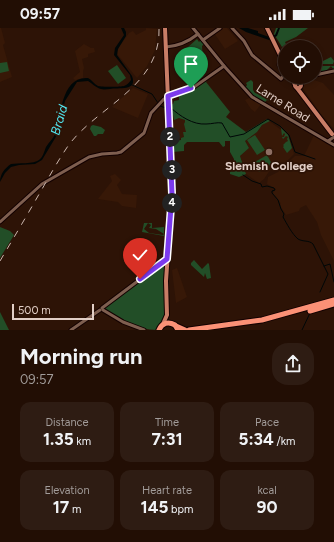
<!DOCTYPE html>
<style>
:root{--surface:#220e04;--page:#2e1c13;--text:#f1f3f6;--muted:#a29c9a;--line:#3f2e26}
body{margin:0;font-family:Figtree,sans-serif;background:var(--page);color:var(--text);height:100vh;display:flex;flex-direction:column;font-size:15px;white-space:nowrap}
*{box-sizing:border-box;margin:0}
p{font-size:13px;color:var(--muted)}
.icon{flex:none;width:22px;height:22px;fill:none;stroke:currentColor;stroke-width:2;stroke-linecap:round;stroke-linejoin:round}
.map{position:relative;height:302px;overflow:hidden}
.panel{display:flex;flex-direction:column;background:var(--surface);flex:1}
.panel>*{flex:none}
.controls{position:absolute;left:278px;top:12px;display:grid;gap:8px}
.controls a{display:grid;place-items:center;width:44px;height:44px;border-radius:50%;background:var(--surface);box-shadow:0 2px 6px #0003,0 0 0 1px var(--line);font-size:20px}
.scale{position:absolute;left:12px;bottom:10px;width:82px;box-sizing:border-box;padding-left:4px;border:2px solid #e1cec6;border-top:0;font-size:11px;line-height:14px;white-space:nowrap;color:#e1cec6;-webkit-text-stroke:3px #2d1306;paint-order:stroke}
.pin{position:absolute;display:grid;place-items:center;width:34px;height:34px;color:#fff;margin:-41px -17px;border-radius:50% 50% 50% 0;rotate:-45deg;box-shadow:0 0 4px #0007}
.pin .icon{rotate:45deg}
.km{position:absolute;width:20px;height:20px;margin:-10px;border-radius:50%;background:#222;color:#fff;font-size:11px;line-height:20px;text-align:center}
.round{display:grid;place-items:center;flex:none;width:42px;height:42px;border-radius:16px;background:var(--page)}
.summary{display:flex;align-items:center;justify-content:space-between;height:68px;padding:0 20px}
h1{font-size:22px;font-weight:700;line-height:30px}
.metrics{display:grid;grid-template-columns:repeat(3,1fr);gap:6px;height:68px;padding:4px 20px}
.metrics div{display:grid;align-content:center;border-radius:10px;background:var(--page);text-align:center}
.metrics b{font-size:17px;font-weight:700}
.metrics small{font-size:11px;font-weight:400}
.metrics p{font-size:11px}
.status{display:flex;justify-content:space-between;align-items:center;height:28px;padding:0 20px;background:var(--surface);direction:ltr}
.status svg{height:11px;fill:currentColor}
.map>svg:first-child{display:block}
.built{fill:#371807}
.green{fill:#224e27}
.water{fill:#000707}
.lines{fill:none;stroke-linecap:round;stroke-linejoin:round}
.stream{stroke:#000707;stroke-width:1}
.secondary-casing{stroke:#130100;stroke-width:5}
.primary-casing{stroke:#130100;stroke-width:6}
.highway-casing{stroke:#130100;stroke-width:7}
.secondary{stroke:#7e5e4f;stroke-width:3}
.primary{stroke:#c97d66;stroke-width:4}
.highway{stroke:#fb9176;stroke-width:5}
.rail{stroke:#cbb7af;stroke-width:1;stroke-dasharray:7 7;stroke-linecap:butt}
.route-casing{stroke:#fff;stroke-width:8}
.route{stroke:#7c3aed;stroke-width:5}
.education-dot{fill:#8d6e63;stroke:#2d1306;stroke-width:1.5}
.labels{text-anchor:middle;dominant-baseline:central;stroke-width:3.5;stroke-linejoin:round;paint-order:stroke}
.street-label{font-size:12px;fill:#e1cec6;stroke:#2d1306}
.poi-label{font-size:12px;font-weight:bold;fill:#e1cec6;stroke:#2d1306}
.water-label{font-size:13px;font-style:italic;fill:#52e6f0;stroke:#2d1306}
</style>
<div class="status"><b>09:57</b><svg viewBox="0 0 49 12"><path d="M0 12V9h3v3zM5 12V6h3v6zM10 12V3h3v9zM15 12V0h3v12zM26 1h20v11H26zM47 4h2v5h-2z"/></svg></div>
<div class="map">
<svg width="334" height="302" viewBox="0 0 334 302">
<rect width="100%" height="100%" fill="#2d1306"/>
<g class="built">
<polygon points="0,0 1,0 5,15 3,17 12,49 0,54"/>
<polygon points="146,0 157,1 155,22 147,38 137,50 118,27 117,24 119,19 129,5 133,3 136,7 146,2"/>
<polygon points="221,0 227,0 238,13 225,21 214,5"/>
<polygon points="84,16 91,20 94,20 95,24 88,26 88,29 82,31 84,40 83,43 83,50 75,52 73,50 80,44 75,23"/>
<polygon points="309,52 314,52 323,55 334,67 334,101 321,86 302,59 303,56"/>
<polygon points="133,60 148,66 138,90 112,79"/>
<polygon points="251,69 261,76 255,84 251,81 245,72"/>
<polygon points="171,87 185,92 188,111 172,110"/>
<polygon points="269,93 288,107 294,126 280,140 274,136 264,151 259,155 246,146 240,128 249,120 245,113 257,104 262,97"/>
<polygon points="314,107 334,118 334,233 321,207 317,194 306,177 300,180 299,183 286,187 281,179 280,174 273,165 276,161 267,156 268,149 278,144 295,128 304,128"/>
<polygon points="115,146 121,152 117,157 122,166 137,167 136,180 122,178 118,174 98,171 112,153 110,148"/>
<polygon points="177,240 187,269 176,275 172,242"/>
</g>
<g class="green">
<polygon points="276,0 308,0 296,9 285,14 286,16 282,19 274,6"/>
<polygon points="197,11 199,14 201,12 204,16 202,18 203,31 193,32 190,25 188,19"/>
<polygon points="331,29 334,33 333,36 317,36"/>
<polygon points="7,34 9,43 0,45 0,35"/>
<polygon points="117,37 126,50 118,56 108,43"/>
<polygon points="320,38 334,38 334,42 331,38 325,44 320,45 318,44 317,40"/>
<polygon points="208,51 206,54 230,84 226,89 246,104 267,91 270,93 262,97 257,104 245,113 249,120 240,128 246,146 239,149 230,146 230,144 234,143 234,131 230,124 230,113 225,113 225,118 223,119 219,114 187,114 184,117 184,123 173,124 172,113 181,112 181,110 184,109 183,104 186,104 184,96 185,94 185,92 179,90 174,92 173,87 171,87 170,77 173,76 174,73 179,72 179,66 195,60"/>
<polygon points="251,52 253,54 253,62 255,65 264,67 270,73 267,72 264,75 252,67 245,60 247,57 246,55"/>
<polygon points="93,97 101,99 105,102 103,106 98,106 96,108 94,108 90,101 91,98"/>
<polygon points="281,100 288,107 292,120 287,125 283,119 284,118 283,117 286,114 283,113 286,114 288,113 287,111 288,109 286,108 283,111 282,109 284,109 285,106 284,105 282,108"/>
<polygon points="255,107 265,122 257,127 247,112"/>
<polygon points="267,127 272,136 259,144 253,135"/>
<polygon points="144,195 152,195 152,200 164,199 164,206 156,201 149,200 151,197 148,195 144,201 149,205 163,207 164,206 164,208 142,204"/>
<polygon points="0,199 10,203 14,207 0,230"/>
<polygon points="194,232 202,241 208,235 209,236 211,250 207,251 205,245 204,249 191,237 191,235"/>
<path d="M163,236L165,237L164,258L166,289L157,302C137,302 122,292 105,282V279Z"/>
<polygon points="0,284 9,302 0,302"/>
</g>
<g class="water">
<path d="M121,0H124L126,4V8L118,21L117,27L132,48C138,64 118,59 110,61C107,61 104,62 101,61C96,60 92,55 88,53L77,54L65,73L57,107L42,132L35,136L19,137L11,139L5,145L0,154C0,146 5,140 11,136C18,135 34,136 39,132C43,129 44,124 46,119C49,114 53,111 55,106C61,88 61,48 88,50C92,52 94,56 98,58C101,59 121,59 124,58C127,57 129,55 131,52L130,47L114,27L115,20L124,7Z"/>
<polygon points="239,0 248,0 258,3 258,5 269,9 275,7 278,0 280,0 277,8 269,12 246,4"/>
</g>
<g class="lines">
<g class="stream">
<polyline points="130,56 152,66 158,75"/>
<polyline points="160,78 166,80"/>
<path d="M169,80H171C180,88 193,97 206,96C212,96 217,94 222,95L230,109L244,106L268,91L280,98L289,107L295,124L315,131"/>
<path d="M243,147L252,153L261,156L262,159L267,158L274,160L275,162L272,163V165L278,172L281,181L284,186L283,189C287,196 292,206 298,211C303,214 309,212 313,216L328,246L320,264"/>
<polyline points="324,238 330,236 334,254"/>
<polyline points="302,302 310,285"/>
</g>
<defs>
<g id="secondary">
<polyline points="193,0 224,38 252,69 334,117"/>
<polyline points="232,0 244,13 252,27 281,51 284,47 279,37 281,28"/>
<polyline points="203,12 220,0"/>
<path d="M166,19C179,18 188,14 198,6"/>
<polyline points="315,47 334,43"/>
<polyline points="299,54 311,49"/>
<polyline points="328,113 334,109"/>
<polyline points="0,194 42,156 89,129 102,126 117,125 121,124 144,105 151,85 164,71 169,68 194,59 224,38"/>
<polyline points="102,280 167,231"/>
<polyline points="103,282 123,294 144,302"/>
<polyline points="71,302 100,282"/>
</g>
<g id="primary">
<polyline points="267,0 285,37"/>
<polyline points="292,49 295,57"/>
<circle cx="298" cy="57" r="3"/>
<polyline points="297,60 332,106"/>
<polyline points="163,296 167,287 166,253 172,166 165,0"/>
</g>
<g id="highway">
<polyline points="310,283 334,276"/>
<polyline points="176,298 185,302"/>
<path d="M159,302C162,295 168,293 175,297L178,302"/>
<polyline points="189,302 262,292 334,272"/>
</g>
</defs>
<use href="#secondary" class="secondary-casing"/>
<use href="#primary" class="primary-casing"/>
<use href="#highway" class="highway-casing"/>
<use href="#secondary" class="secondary"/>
<use href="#primary" class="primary"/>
<use href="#highway" class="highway"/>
<path class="rail" d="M0,233C13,211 26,189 38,168C48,151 57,134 68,118C97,78 161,59 159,0"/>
</g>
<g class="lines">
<defs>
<polyline id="route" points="140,251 167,231 172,166 168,68 191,60"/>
</defs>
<use href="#route" class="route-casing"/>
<use href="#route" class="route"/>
</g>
<circle class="education-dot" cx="269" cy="124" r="4"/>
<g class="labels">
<g class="street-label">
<text transform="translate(283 75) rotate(32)">Larne Road</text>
</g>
<g class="poi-label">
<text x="269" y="138">Slemish College</text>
</g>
<g class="water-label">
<text transform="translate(59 92) rotate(-74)">Braid</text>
</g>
</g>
</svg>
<div class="controls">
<a><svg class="icon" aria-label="locate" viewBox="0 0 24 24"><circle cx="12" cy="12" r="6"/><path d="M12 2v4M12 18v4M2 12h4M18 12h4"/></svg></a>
</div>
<div class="scale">500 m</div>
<div class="pin" style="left:191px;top:60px;background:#1e9e55"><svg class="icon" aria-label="arrive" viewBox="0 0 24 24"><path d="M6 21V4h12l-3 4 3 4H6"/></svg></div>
<div class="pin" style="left:140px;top:251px;background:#d93025"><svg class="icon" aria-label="check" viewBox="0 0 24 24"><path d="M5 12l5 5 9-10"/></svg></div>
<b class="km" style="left:170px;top:109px">2</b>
<b class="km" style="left:172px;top:142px">3</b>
<b class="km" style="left:172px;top:175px">4</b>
</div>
<section class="panel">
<div class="summary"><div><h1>Morning run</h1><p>09:57</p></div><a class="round"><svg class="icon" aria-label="share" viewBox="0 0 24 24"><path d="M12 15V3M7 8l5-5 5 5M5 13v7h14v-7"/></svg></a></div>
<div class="metrics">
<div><p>Distance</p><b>1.35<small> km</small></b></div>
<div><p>Time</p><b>7:31</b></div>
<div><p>Pace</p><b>5:34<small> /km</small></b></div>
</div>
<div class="metrics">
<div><p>Elevation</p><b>17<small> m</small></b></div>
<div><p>Heart rate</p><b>145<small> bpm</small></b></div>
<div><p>kcal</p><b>90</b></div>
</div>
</section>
